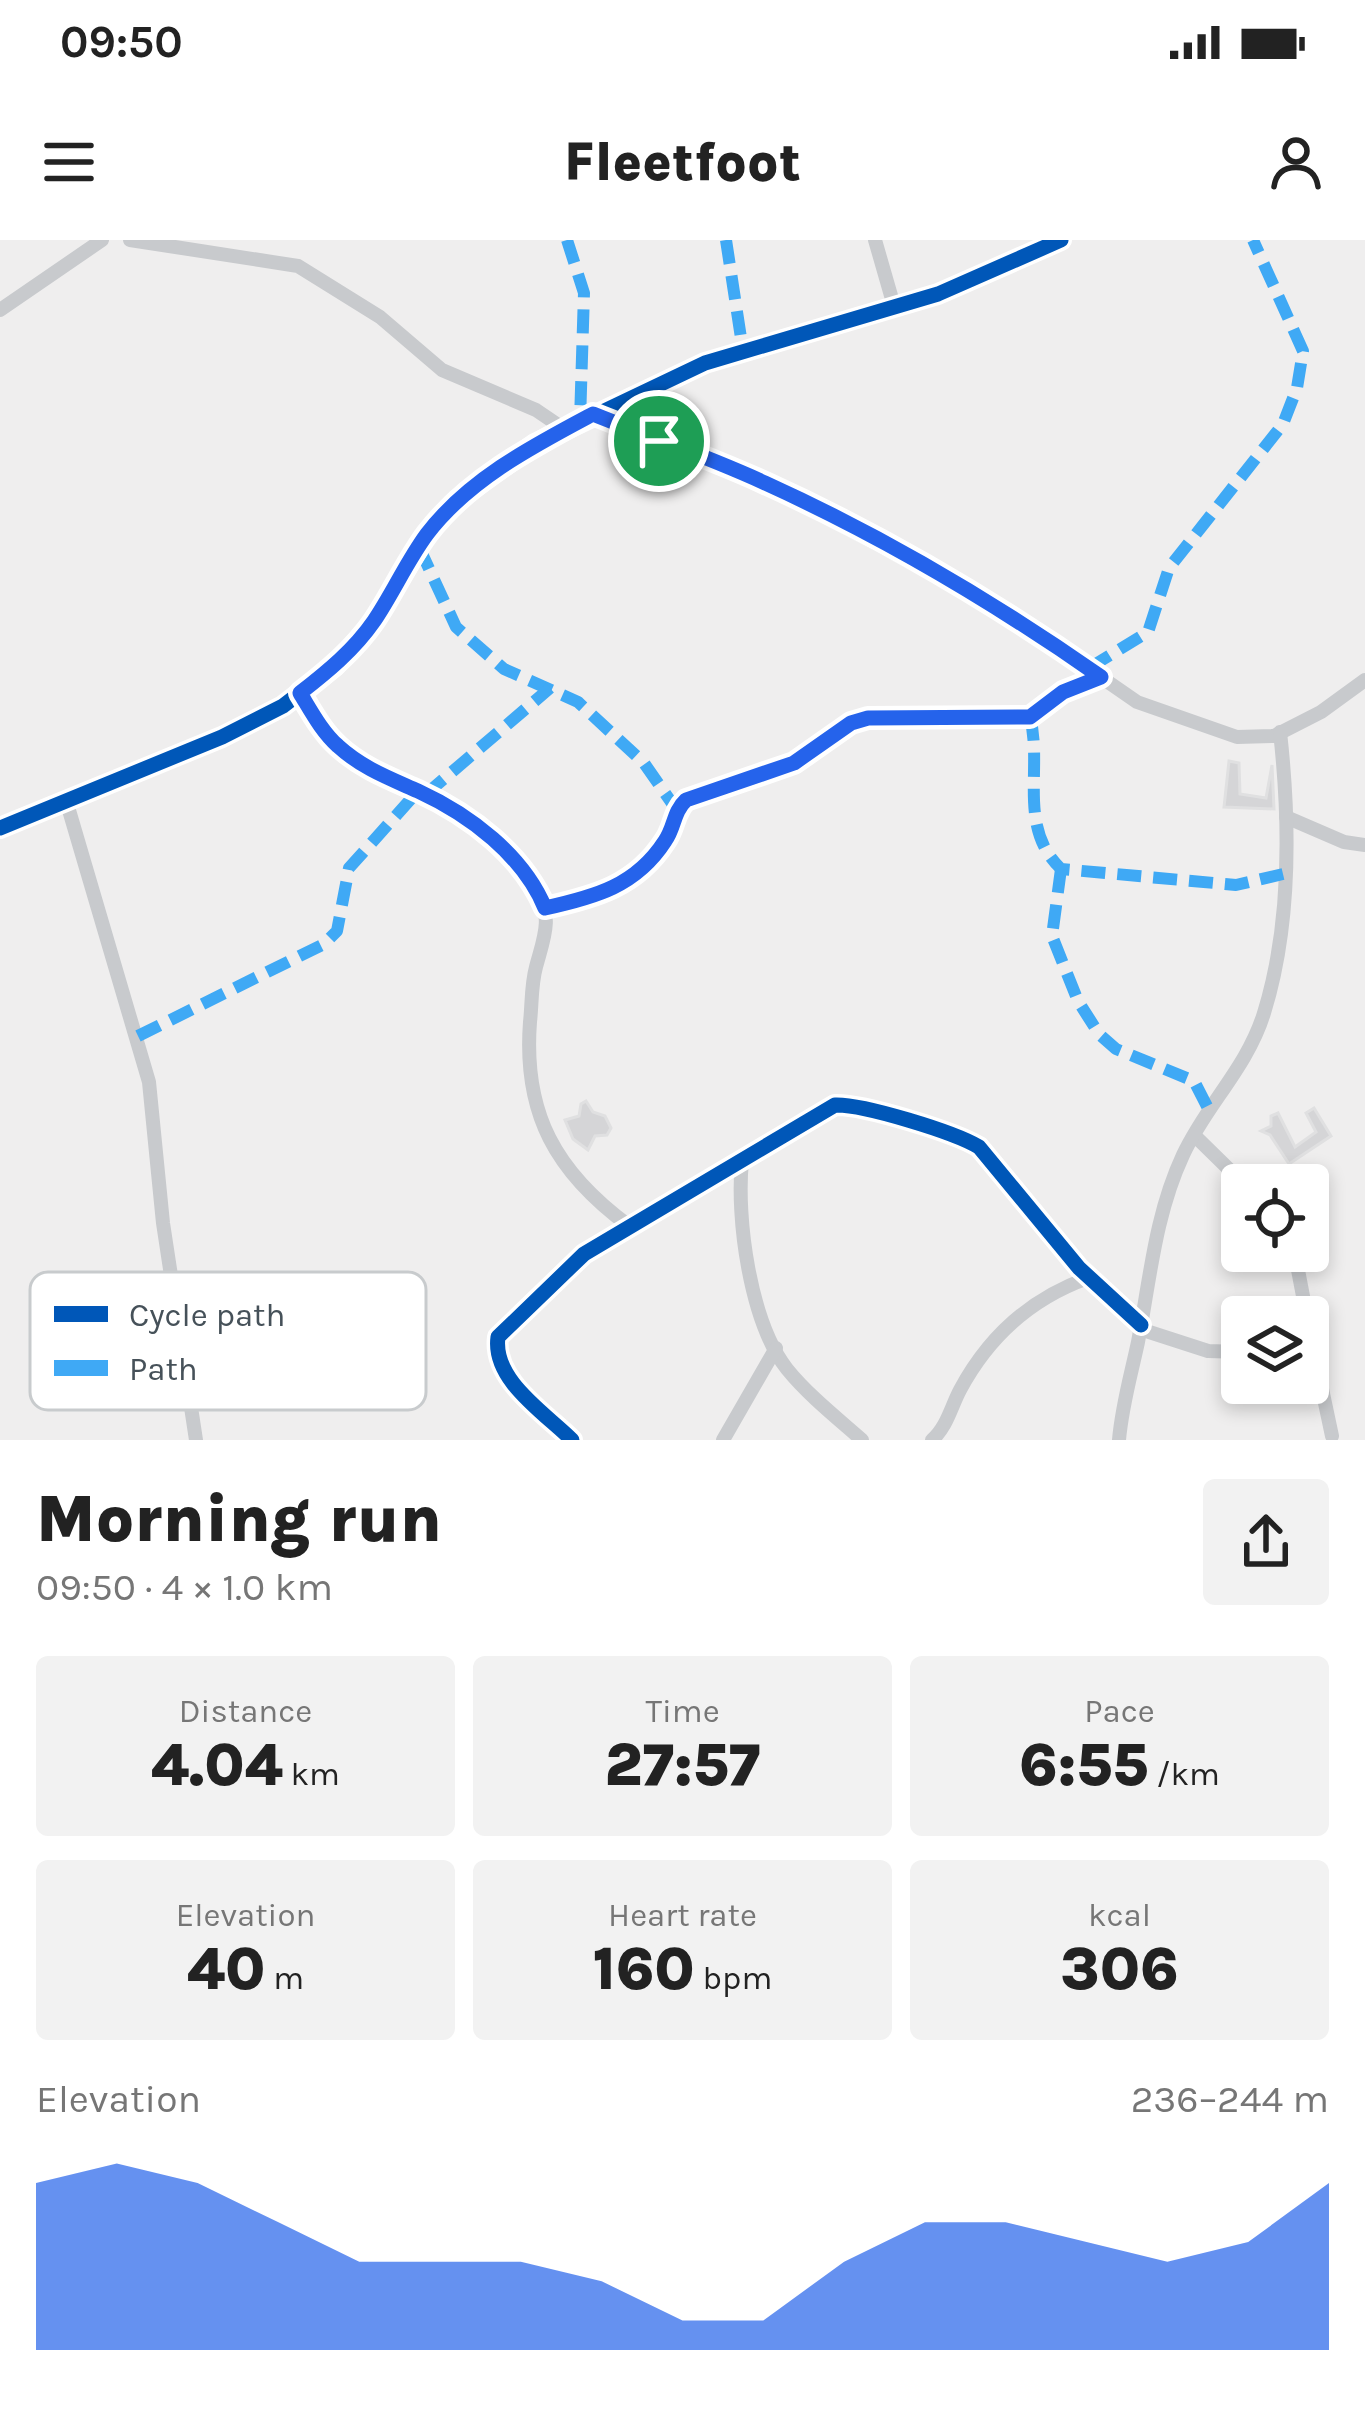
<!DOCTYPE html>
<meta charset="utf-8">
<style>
:root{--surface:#fff;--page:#f2f2f2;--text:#222;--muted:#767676;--accent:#2563eb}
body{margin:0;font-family:Karla,sans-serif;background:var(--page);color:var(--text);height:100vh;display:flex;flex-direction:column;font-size:45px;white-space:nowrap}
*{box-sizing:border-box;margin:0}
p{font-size:39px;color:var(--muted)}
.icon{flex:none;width:66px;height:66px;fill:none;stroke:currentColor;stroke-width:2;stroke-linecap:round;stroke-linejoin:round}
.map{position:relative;height:1200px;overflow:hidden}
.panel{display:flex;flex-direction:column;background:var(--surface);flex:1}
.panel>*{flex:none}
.controls{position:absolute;left:1221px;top:924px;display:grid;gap:24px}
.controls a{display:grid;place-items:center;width:108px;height:108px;border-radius:12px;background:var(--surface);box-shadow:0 6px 18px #0003;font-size:60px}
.pin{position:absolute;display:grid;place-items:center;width:102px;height:102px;color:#fff;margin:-51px;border:6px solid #fff;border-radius:50%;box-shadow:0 3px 12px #0007}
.round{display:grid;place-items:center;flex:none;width:126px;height:126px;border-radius:12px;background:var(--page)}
.headline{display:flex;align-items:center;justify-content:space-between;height:204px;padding:0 36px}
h1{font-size:66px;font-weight:800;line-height:90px}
.metrics{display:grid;grid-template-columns:repeat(3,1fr);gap:18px;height:204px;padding:12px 36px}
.metrics div{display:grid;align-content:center;border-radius:12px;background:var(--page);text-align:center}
.metrics b{font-size:60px;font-weight:800}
.metrics small{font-size:33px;font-weight:400}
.metrics p{font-size:33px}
.chart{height:336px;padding:24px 36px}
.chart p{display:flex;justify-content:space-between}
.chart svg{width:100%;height:216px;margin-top:12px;fill:var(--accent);opacity:.7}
.status{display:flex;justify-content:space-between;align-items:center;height:84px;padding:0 60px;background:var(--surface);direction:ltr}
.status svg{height:33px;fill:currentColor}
header{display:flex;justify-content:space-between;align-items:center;height:156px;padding:0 36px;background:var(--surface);font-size:54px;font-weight:800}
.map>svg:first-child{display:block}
.building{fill:#d5d5d7;stroke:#e0e0e1;stroke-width:3}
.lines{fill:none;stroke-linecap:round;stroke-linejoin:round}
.minor{stroke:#c8cacd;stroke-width:14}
.quiet{stroke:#3fa9f5;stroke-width:12;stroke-dasharray:24 12;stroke-linecap:butt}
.cycleway-casing{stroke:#fff;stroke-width:22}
.cycleway{stroke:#0057b8;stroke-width:15}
.route-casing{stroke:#fff;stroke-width:24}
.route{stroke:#2563eb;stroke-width:15}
.key{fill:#fff;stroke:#c8cbcd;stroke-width:3}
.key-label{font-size:33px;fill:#465159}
</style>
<div class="status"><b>09:50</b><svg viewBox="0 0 49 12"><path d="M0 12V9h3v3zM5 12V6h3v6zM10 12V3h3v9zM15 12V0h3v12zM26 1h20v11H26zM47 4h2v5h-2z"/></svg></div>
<header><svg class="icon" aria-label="menu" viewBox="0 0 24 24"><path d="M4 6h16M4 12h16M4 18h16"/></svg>Fleetfoot<svg class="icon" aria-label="person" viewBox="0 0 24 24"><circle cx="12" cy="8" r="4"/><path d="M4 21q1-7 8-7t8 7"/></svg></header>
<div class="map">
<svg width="1365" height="1200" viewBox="0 0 1365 1200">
<rect width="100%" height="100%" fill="#efeeee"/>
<g class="building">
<polygon points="1229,521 1239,523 1240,554 1266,558 1272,525 1274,569 1224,567"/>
<polygon points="586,861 593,872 605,876 611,888 607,895 595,896 588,910 573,899 565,880 579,876 581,864"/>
<polygon points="1314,868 1331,896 1289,924 1270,895 1261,891 1271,886 1271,876 1278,873 1295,907 1316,892 1306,873"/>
</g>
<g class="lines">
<g class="minor">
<polyline points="130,0 298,26 380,77 442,130 536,170 564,189"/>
<polyline points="875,0 894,66"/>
<polyline points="0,70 102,0"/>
<polyline points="593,174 762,242 1020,381 1137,462 1237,497 1274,496 1321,472 1365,440"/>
<path d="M300,453C311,470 322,491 337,506C395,560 496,569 537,648C553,679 544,697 536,727C531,745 532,765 530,782C523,874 556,932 629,986"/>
<polyline points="66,560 149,842 163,983 196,1200"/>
<polyline points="1286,577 1344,602 1365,605"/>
<polyline points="0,588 222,497 283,466 335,426 373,383 426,295 457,260 535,204 705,123 938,54 1061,0"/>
<path d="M545,668C595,657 635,646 665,601C675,587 673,572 686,560L793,523L851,483L869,478L1030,477L1063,452L1101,437"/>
<polyline points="1195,896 1245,945"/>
<path d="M742,921C736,978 750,1082 787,1129C808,1155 837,1178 862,1200"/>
<polyline points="1287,1011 1298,1030 1307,1077"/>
<polyline points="1308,1083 1332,1196"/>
<polyline points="1140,1089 1208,1111 1242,1112"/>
<path d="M572,1200C545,1173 492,1140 498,1097L584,1014L835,865C863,864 954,892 979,907L1079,1028L1141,1085"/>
<polyline points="723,1200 776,1108"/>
<path d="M932,1200C947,1187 951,1167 960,1150C989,1096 1032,1058 1088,1038"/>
<path d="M1119,1200C1122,1165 1131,1135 1138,1102C1150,1039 1155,975 1183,915C1206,865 1247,828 1264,773C1291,686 1290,582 1280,492"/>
</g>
<g class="quiet">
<polyline points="567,0 584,53 580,181"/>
<polyline points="726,0 743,111"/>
<polyline points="419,307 456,387 504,429 578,462 644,523 676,569"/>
<polyline points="1089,428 1148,392 1169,328 1283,184 1297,148 1303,111 1253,0"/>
<path d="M1030,477C1043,529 1017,587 1061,629L1236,645L1283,634"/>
<polyline points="425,555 550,448"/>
<polyline points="1061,629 1052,696 1078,761 1099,794 1116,809 1194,841 1210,872"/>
<polyline points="138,796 324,704 337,691 349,628 418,551"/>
</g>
<defs>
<g id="cycleway">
<polyline points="0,588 222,497 283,466 335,426 373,383 426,295 457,260 535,204 705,123 938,54 1061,0"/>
<path d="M572,1200C545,1173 492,1140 498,1097L584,1014L835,865C863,864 954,892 979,907L1079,1028L1141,1085"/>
</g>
</defs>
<use href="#cycleway" class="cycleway-casing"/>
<use href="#cycleway" class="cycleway"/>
</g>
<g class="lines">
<defs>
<path id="route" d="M593,174C650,197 709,217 765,243C882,296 995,363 1101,437L1063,452L1030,477L868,478L851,483L794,523L686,560C673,572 675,587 665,601C636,646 595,657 545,668C523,615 470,575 418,551C389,538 362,528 338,506C322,492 311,471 300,453C327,432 354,410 374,381C393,353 407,321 427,294C469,239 533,206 593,174Z"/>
</defs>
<use href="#route" class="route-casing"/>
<use href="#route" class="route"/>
</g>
<rect x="30" y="1032" width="396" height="138" rx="18" class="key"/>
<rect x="54" y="1066" width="54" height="16" fill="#0057b8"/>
<rect x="54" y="1120" width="54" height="16" fill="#3fa9f5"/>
<g class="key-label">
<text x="129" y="1086">Cycle path</text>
<text x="129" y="1140">Path</text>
</g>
</svg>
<div class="controls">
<a><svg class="icon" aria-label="locate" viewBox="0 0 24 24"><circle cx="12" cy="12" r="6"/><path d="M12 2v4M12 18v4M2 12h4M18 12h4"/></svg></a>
<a><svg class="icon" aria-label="layers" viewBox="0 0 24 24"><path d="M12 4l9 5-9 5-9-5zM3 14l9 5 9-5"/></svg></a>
</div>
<div class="pin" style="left:659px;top:201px;background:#1e9e55"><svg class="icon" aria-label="arrive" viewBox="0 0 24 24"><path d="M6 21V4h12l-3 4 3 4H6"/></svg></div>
</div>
<section class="panel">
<div class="headline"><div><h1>Morning run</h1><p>09:50 · 4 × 1.0 km</p></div><a class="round"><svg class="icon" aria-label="share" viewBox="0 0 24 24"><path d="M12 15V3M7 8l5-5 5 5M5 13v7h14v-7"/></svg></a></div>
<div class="metrics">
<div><p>Distance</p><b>4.04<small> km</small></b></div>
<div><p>Time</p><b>27:57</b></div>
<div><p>Pace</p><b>6:55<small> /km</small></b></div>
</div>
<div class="metrics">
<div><p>Elevation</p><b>40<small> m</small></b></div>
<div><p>Heart rate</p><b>160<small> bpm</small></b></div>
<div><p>kcal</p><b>306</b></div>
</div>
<div class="chart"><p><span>Elevation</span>236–244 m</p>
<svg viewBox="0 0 160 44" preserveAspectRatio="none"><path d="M0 44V10L10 6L20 10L30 18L40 26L50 26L60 26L70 30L80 38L90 38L100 26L110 18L120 18L130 22L140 26L150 22L160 10V44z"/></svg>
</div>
</section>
